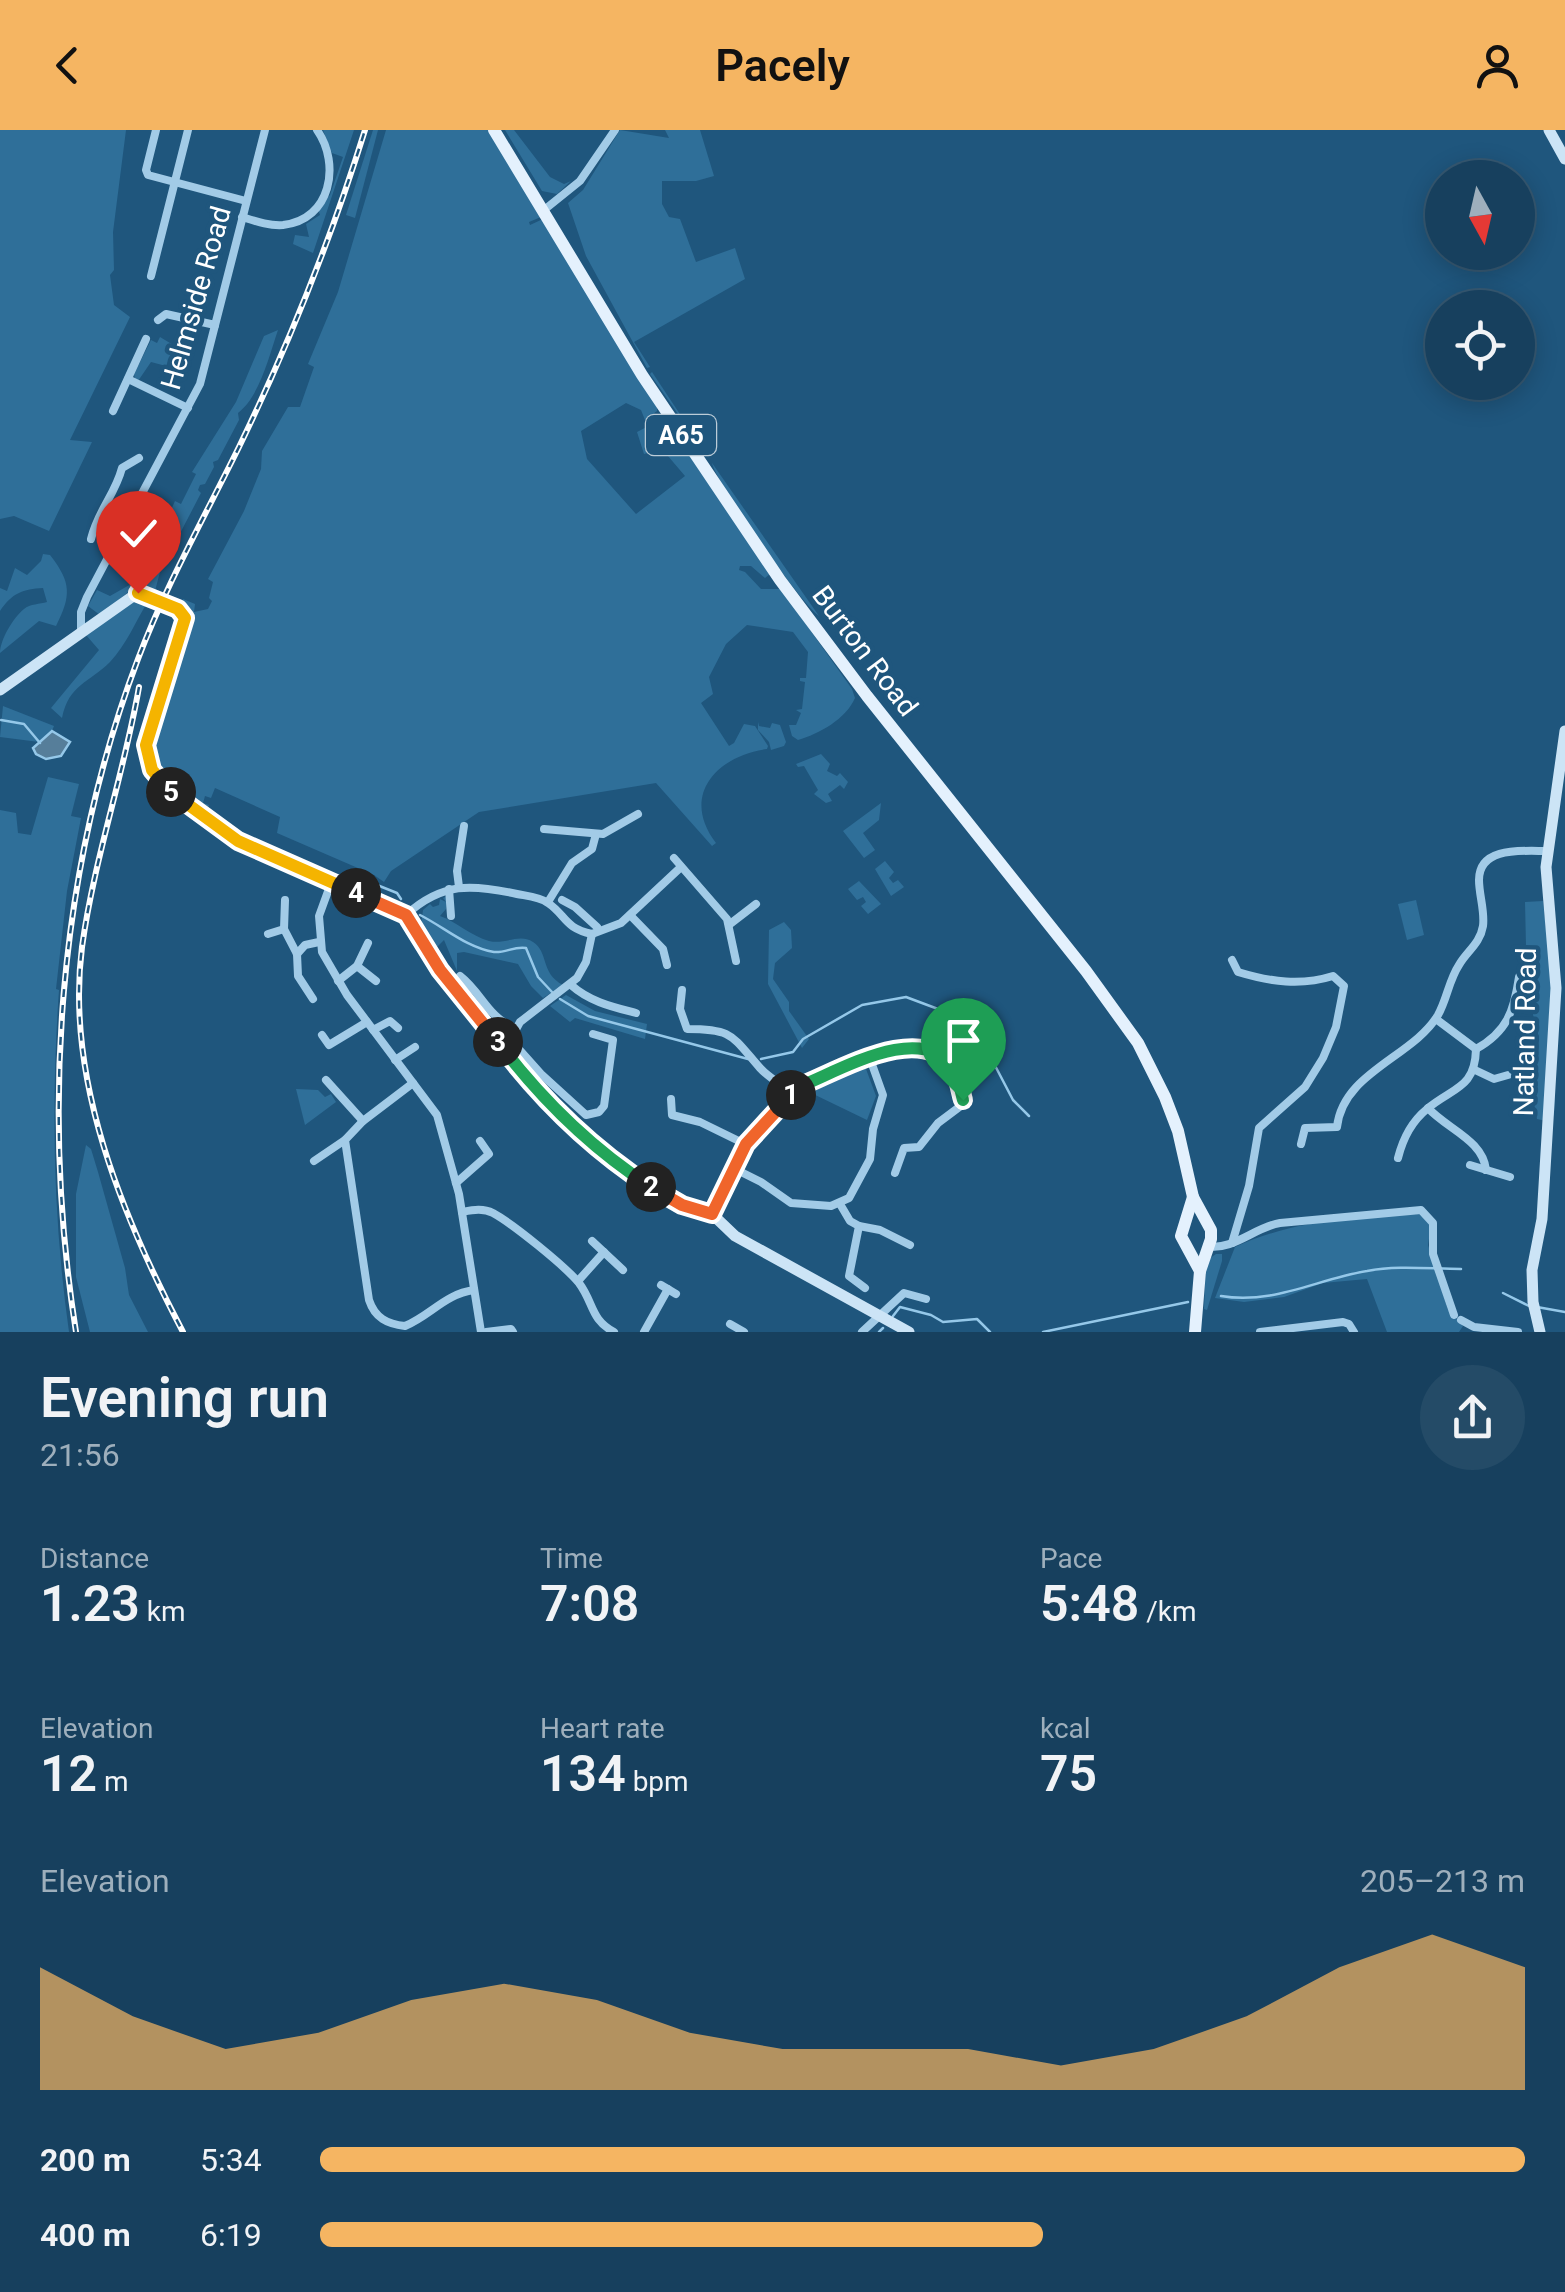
<!DOCTYPE html>
<meta charset="utf-8">
<style>
:root{--surface:#17405e;--page:#244b67;--text:#f1f3f6;--muted:#9eafbc;--line:#365973;--accent:#f5b562}
body{margin:0;font-family:Roboto,sans-serif;background:var(--page);color:var(--text);height:100vh;display:flex;flex-direction:column;font-size:38px;white-space:nowrap}
*{box-sizing:border-box;margin:0}
p{font-size:32px;color:var(--muted)}
.icon{flex:none;width:55px;height:55px;fill:none;stroke:currentColor;stroke-width:2;stroke-linecap:round;stroke-linejoin:round}
.map{position:relative;height:1202px;overflow:hidden}
.side{display:flex;flex-direction:column;background:var(--surface);flex:1}
.side>*{flex:none}
.needle{width:65px;rotate:172deg}
.fabs{position:absolute;left:1425px;top:30px;display:grid;gap:20px}
.fabs a{display:grid;place-items:center;width:110px;height:110px;border-radius:50%;background:var(--surface);box-shadow:0 5px 25px #0003,0 0 0 2px var(--line);font-size:50px}
.pin{position:absolute;display:grid;place-items:center;width:85px;height:85px;color:#fff;margin:-102px -42px;border-radius:50% 50% 50% 0;rotate:-45deg;box-shadow:0 0 10px #0007}
.pin .icon{rotate:45deg}
.km{position:absolute;width:50px;height:50px;margin:-25px;border-radius:50%;background:#222;color:#fff;font-size:28px;line-height:50px;text-align:center}
.round{display:grid;place-items:center;flex:none;width:105px;height:105px;border-radius:52px;background:var(--page)}
.summary{display:flex;align-items:center;justify-content:space-between;height:170px;padding:0 40px}
h1{font-size:55px;font-weight:600;line-height:75px}
.metrics{display:grid;grid-template-columns:repeat(3,1fr);gap:15px;height:170px;padding:10px 40px}
.metrics div{display:grid;align-content:center}
.metrics b{font-size:50px;font-weight:600}
.metrics small{font-size:28px;font-weight:400}
.metrics p{font-size:28px}
.chart{height:280px;padding:20px 40px}
.chart p{display:flex;justify-content:space-between}
.chart svg{width:100%;height:180px;margin-top:10px;fill:var(--accent);opacity:.7}
ul{padding:0 40px;list-style:none;font-size:32px}
li{display:grid;grid-template-columns:160px 120px 1fr;align-items:center;height:75px}
li i{height:25px;border-radius:12px;background:var(--accent)}
header{display:flex;justify-content:space-between;align-items:center;height:130px;padding:0 40px;background:var(--accent);color:#111;font-size:45px;font-weight:600}
.map>svg:first-child{display:block}
.green{fill:#2f6f99}
.water{fill:#567e9a;stroke:#95c8e9;stroke-width:2.5}
.lines{fill:none;stroke-linecap:round;stroke-linejoin:round}
.stream{stroke:#95c8e9;stroke-width:2.5}
.street{stroke:#a2cbe7;stroke-width:8}
.secondary{stroke:#cce4f6;stroke-width:11}
.primary{stroke:#e4f1fd;stroke-width:12}
.rail-casing{stroke:#fff;stroke-width:6}
.rail{stroke:#1f567d;stroke-width:2.5;stroke-dasharray:8;stroke-linecap:butt}
.secondary-bridge{stroke:#cce4f6;stroke-width:11}
.split-1-casing{stroke:#fff;stroke-width:20}
.split-2-casing{stroke:#fff;stroke-width:20}
.split-3-casing{stroke:#fff;stroke-width:20}
.split-4-casing{stroke:#fff;stroke-width:20}
.split-5-casing{stroke:#fff;stroke-width:20}
.split-6-casing{stroke:#fff;stroke-width:20}
.split-1{stroke:#22a559;stroke-width:12}
.split-2{stroke:#f0652b;stroke-width:12}
.split-3{stroke:#22a559;stroke-width:12}
.split-4{stroke:#f0652b;stroke-width:12}
.split-5{stroke:#f5b400;stroke-width:12}
.split-6{stroke:#f5b400;stroke-width:12}
.labels{text-anchor:middle;dominant-baseline:central;stroke-width:9;stroke-linejoin:round;paint-order:stroke}
.shield{fill:#1f567d;stroke:#bcccd8;stroke-width:2.5}
.shield-label{font-size:25px;font-weight:bold;fill:#fff}
.street-label{font-size:28px;fill:#fff;stroke:#1f567d}
</style>
<header><svg class="icon" aria-label="back" viewBox="0 0 24 24"><path d="M15 5l-7 7 7 7"/></svg>Pacely<svg class="icon" aria-label="person" viewBox="0 0 24 24"><circle cx="12" cy="8" r="4"/><path d="M4 21q1-7 8-7t8 7"/></svg></header>
<div class="map">
<svg width="1565" height="1202" viewBox="0 0 1565 1202">
<rect width="100%" height="100%" fill="#1f567d"/>
<g class="green">
<polygon points="0,0 126,0 113,102 114,140 110,145 114,175 130,187 70,310 92,312 49,401 14,386 0,389"/>
<polygon points="323,0 354,0 313,123 293,114 295,105 309,107 306,94 320,85 318,79 330,65 343,27 332,23"/>
<polygon points="373,0 378,0 355,88 346,85"/>
<path d="M386,0H489L541,87L529,92L530,95L543,89L657,276V281L645,290L641,280L626,273L581,301L587,329L636,384L685,346L662,319L644,324L637,302L664,288L770,444L765,448L751,436H740L739,440L745,442L761,459H781L852,559L855,568C846,589 819,604 798,610L792,606L789,595H796L801,583L796,580L802,579L805,552L800,551V548H806L808,522L793,502L747,495L726,514L709,547L713,564L701,573L729,616L734,613L744,594L755,596L768,616L767,619C716,626 680,666 716,713L712,716L656,653L479,682L391,741L384,752L374,745L277,703L280,687L215,658L211,668L205,666L203,673L209,675L206,684C188,672 163,658 156,635C145,599 177,520 188,482L180,475L183,469L195,474L194,482L208,479L212,471L209,468L213,452L208,449L244,381L261,339L262,321L288,277H300L314,237L308,234L338,162Z"/>
<polygon points="505,0 514,0 550,47 564,54 571,51 557,64 542,61"/>
<polygon points="620,0 669,8 665,0 700,0 714,46 696,51 662,51 662,74 669,87 680,89 696,132 735,118 745,149 634,212 650,237 647,238 586,126 568,73 583,60"/>
<path d="M278,200C269,226 260,266 238,283L239,290L218,330L213,332L214,337L205,354L200,355L198,360L201,363L160,442L155,461L137,455L100,485L88,476L97,460L110,466L140,449L175,371L181,374L196,344L192,342L236,272L264,206Z"/>
<polygon points="160,207 175,216 166,236 151,232 138,251 135,249 134,244 151,210 157,213"/>
<polygon points="652,242 711,331 650,244"/>
<path d="M712,333L819,486C801,474 716,353 712,333Z"/>
<path d="M43,424L50,425C72,453 71,466 56,496L39,491L0,523C0,510 13,488 24,479C30,474 40,474 47,472L43,458C23,459 12,463 0,481V458L7,461L15,438L27,445L41,431Z"/>
<path d="M140,467L148,471C136,491 126,515 110,532C89,553 69,554 62,588L51,578L99,520L86,505Z"/>
<polygon points="3,576 54,596 47,613 0,607"/>
<polygon points="758,592 759,596 770,598 772,593 780,595 786,612 784,616 771,620 769,612 758,600"/>
<polygon points="821,624 830,634 827,641 837,646 840,643 848,652 844,659 840,655 828,664 832,671 826,673 814,664 818,660 804,636 798,637 796,634"/>
<path d="M48,647L79,654L71,686L81,688L67,761L56,859L59,860C51,975 53,1089 69,1202H0V680L16,683L18,703L31,705Z"/>
<polygon points="881,673 879,690 863,703 875,720 864,728 843,701"/>
<polygon points="885,731 894,742 889,748 893,753 898,750 904,757 891,766 875,739"/>
<polygon points="859,751 881,774 868,784 861,776 866,772 863,767 857,770 848,759"/>
<path d="M447,766L446,779L440,786C457,792 471,806 489,811C505,815 519,803 533,812C549,822 540,843 563,855L543,868L531,856L518,834L464,822L457,823V841L444,810L436,818L421,794L423,780L430,774L433,777L439,775L440,769L446,772L443,768Z"/>
<polygon points="1416,770 1424,805 1407,810 1398,774"/>
<polygon points="1543,771 1552,853 1555,966 1554,985 1546,991 1537,989 1534,973 1539,909 1527,860 1525,772"/>
<polygon points="784,792 791,800 792,818 775,833 773,849 789,872 789,881 809,909 802,918 768,854 769,800"/>
<polygon points="566,865 595,881 647,894 645,909 575,888 570,892 550,876"/>
<polygon points="861,938 866,939 876,966 867,990 807,961 828,955"/>
<polygon points="296,959 318,960 325,967 331,964 336,972 305,995"/>
<polygon points="86,1015 91,1019 98,1042 125,1138 129,1165 148,1202 90,1202 76,1147 76,1064"/>
<path d="M1424,1084L1431,1096L1428,1115L1448,1180L1463,1196L1459,1202H1387L1367,1149L1323,1153L1284,1167L1244,1172L1215,1168L1235,1117C1293,1090 1360,1086 1424,1084Z"/>
<polygon points="1216,1124 1222,1124 1222,1131 1207,1180 1204,1179 1206,1131"/>
</g>
<polygon class="water" points="52,601 70,612 61,626 46,629 36,624 33,618"/>
<g class="lines">
<g class="stream">
<polyline points="1,590 24,594 40,613"/>
<polyline points="148,665 164,682"/>
<polyline points="218,690 241,704"/>
<polyline points="377,755 397,763 401,769"/>
<path d="M420,785C444,797 467,818 494,822C506,823 514,816 526,818L538,847L552,862"/>
<polyline points="560,869 588,886 748,929"/>
<polyline points="761,929 793,922 803,909 862,875 906,867 938,879 990,926 1013,970 1029,986"/>
<polyline points="1503,1163 1529,1176"/>
<path d="M1221,1166C1273,1175 1317,1149 1367,1141C1397,1135 1431,1139 1461,1139"/>
<polyline points="1537,1177 1565,1182"/>
<polyline points="893,1186 900,1177 931,1185 943,1192 977,1189 990,1202"/>
<polyline points="879,1202 883,1198"/>
<polyline points="1043,1202 1188,1172"/>
</g>
<g class="street">
<polyline points="156,0 146,40 148,45 246,71"/>
<polyline points="544,80 580,51 615,0"/>
<path d="M242,87C255,91 269,96 283,95C331,90 341,34 317,0"/>
<polyline points="151,146 188,0"/>
<polyline points="158,190 166,184 215,195"/>
<polyline points="128,249 188,278"/>
<polyline points="113,281 146,209"/>
<polyline points="107,375 129,387"/>
<path d="M91,409C98,380 115,365 122,338L139,328"/>
<polyline points="81,503 81,482 87,467 200,254 265,0"/>
<polyline points="544,699 603,704 638,684"/>
<polyline points="674,728 727,789 736,831"/>
<polyline points="331,753 319,786 322,822 347,865 437,985 459,1064 481,1202"/>
<polyline points="459,757 457,741 464,696"/>
<polyline points="449,759 451,786"/>
<polyline points="285,770 284,799 297,824 298,846 313,869"/>
<polyline points="562,770 575,777 597,797"/>
<polyline points="548,772 572,733 592,719 596,704"/>
<path d="M406,785C442,752 472,754 517,764C527,766 540,767 548,773C566,785 564,798 592,804L621,793L681,737"/>
<polyline points="630,785 663,819 667,835"/>
<polyline points="730,794 756,774"/>
<polyline points="268,804 284,799"/>
<polyline points="592,804 586,832 577,848 520,892 514,903 516,916 541,944 586,985 599,982 604,976 613,910 593,904"/>
<polyline points="297,824 305,815 319,812"/>
<path d="M1232,830L1238,842C1271,852 1301,856 1333,846L1344,856L1336,897L1323,928L1305,957L1259,998L1249,1056L1232,1113"/>
<polyline points="357,836 376,851"/>
<path d="M460,846C482,863 487,887 515,898"/>
<polyline points="338,851 357,836 368,813"/>
<path d="M571,855C590,872 613,877 636,883"/>
<path d="M682,860L680,879L687,899C733,899 731,905 760,938C769,948 782,955 792,963"/>
<polyline points="373,900 390,891 398,898"/>
<polyline points="322,905 329,915 367,892"/>
<path d="M1476,919C1507,902 1514,881 1519,847"/>
<path d="M869,926C912,909 963,922 962,975L938,993L919,1017L904,1018L895,1043"/>
<polyline points="395,930 415,917"/>
<polyline points="1475,940 1494,949 1508,945"/>
<polyline points="326,950 363,991"/>
<path d="M413,953L363,991L345,1010L369,1170C375,1188 387,1194 405,1196C431,1185 445,1164 474,1160"/>
<polyline points="671,969 672,985 700,992 745,1014"/>
<path d="M1428,978C1447,999 1483,1010 1486,1040"/>
<path d="M1301,1014L1305,998L1337,997C1343,942 1413,927 1438,885C1447,869 1449,850 1459,835C1467,821 1480,814 1483,796C1485,781 1479,765 1479,750C1479,716 1523,721 1547,721"/>
<path d="M1398,1028C1403,1008 1411,992 1427,979C1453,957 1475,959 1476,919L1436,889"/>
<polyline points="314,1031 345,1010"/>
<polyline points="1470,1035 1510,1047"/>
<polyline points="456,1053 489,1024 480,1011"/>
<polyline points="840,1074 850,1091 859,1096 849,1146 865,1158"/>
<path d="M462,1082C473,1080 483,1078 493,1083C513,1094 565,1136 579,1153C594,1173 590,1189 614,1202"/>
<polyline points="712,1084 745,1014 792,963 799,957 869,926 883,965 873,999 870,1029 849,1068 831,1076 791,1073 761,1052 735,1039"/>
<polyline points="859,1096 880,1100 910,1115"/>
<polyline points="592,1111 623,1140"/>
<path d="M1207,1116C1233,1121 1255,1097 1280,1093L1421,1080L1433,1093V1124L1454,1185"/>
<polyline points="578,1151 604,1122"/>
<polyline points="661,1155 676,1164"/>
<polyline points="1461,1190 1474,1197 1518,1202"/>
<polyline points="730,1194 744,1202"/>
<polyline points="486,1202 511,1199 513,1202"/>
<polyline points="644,1202 668,1159"/>
<polyline points="862,1202 904,1163 926,1169"/>
<polyline points="1260,1202 1343,1192 1349,1194 1354,1202"/>
</g>
<g class="secondary">
<polyline points="1549,0 1565,29"/>
<polyline points="183,483 184,496 146,615 150,634 164,655 227,704 315,747 406,785 446,849 527,951 579,1002 638,1048 681,1075 712,1084 735,1106 909,1202"/>
<polyline points="0,560 136,464"/>
<polyline points="1540,1202 1533,1172 1532,1140 1542,1089 1556,858 1546,737 1565,601"/>
</g>
<g class="primary">
<polyline points="494,0 642,245 780,450 867,566 1086,841 1138,913 1165,967 1178,1001 1193,1067 1211,1100 1211,1109 1200,1141 1195,1202"/>
<polyline points="1193,1067 1181,1106 1200,1141"/>
</g>
<defs>
<g id="rail">
<path d="M139,557C124,644 94,729 82,817C65,949 123,1088 183,1202"/>
<path d="M76,1202C41,980 58,740 138,529C166,455 204,388 239,317C289,214 331,109 365,0"/>
</g>
</defs>
<use href="#rail" class="rail-casing"/>
<use href="#rail" class="rail"/>
<polyline class="secondary-bridge" points="136,464 145,464 183,483"/>
</g>
<g class="lines">
<defs>
<path id="split-1" d="M791,965L798,957C836,943 922,889 953,939C959,948 960,960 963,970"/>
<polyline id="split-2" points="651,1057 682,1075 712,1084 746,1014 791,965"/>
<path id="split-3" d="M498,912C541,969 591,1018 651,1057"/>
<polyline id="split-4" points="356,763 406,785 440,840 498,912"/>
<polyline id="split-5" points="171,662 238,711 356,763"/>
<polyline id="split-6" points="138,463 178,479 185,488 146,615 152,640 171,662"/>
</defs>
<use href="#split-1" class="split-1-casing"/>
<use href="#split-2" class="split-2-casing"/>
<use href="#split-3" class="split-3-casing"/>
<use href="#split-4" class="split-4-casing"/>
<use href="#split-5" class="split-5-casing"/>
<use href="#split-6" class="split-6-casing"/>
<use href="#split-1" class="split-1"/>
<use href="#split-2" class="split-2"/>
<use href="#split-3" class="split-3"/>
<use href="#split-4" class="split-4"/>
<use href="#split-5" class="split-5"/>
<use href="#split-6" class="split-6"/>
</g>
<g class="labels">
<rect class="shield" x="646" y="285" width="70" height="40" rx="8"/>
<g class="shield-label">
<text x="681" y="305">A65</text>
</g>
<g class="street-label">
<text transform="translate(196 168) rotate(-74)">Helmside Road</text>
<text transform="translate(865 521) rotate(53)">Burton Road</text>
<text transform="translate(1525 902) rotate(-89)">Natland Road</text>
</g>
</g>
</svg>
<div class="fabs">
<a><svg class="needle" viewBox="-14 -14 28 28"><path d="M0-13l5 13h-10z" fill="#e53935"/><path d="M0 13l5-13h-10z" fill="#9eafbc"/></svg></a>
<a><svg class="icon" aria-label="locate" viewBox="0 0 24 24"><circle cx="12" cy="12" r="6"/><path d="M12 2v4M12 18v4M2 12h4M18 12h4"/></svg></a>
</div>
<div class="pin" style="left:963px;top:970px;background:#1e9e55"><svg class="icon" aria-label="arrive" viewBox="0 0 24 24"><path d="M6 21V4h12l-3 4 3 4H6"/></svg></div>
<div class="pin" style="left:138px;top:463px;background:#d93025"><svg class="icon" aria-label="check" viewBox="0 0 24 24"><path d="M5 12l5 5 9-10"/></svg></div>
<b class="km" style="left:791px;top:965px">1</b>
<b class="km" style="left:651px;top:1057px">2</b>
<b class="km" style="left:498px;top:912px">3</b>
<b class="km" style="left:356px;top:763px">4</b>
<b class="km" style="left:171px;top:662px">5</b>
</div>
<section class="side">
<div class="summary"><div><h1>Evening run</h1><p>21:56</p></div><a class="round"><svg class="icon" aria-label="share" viewBox="0 0 24 24"><path d="M12 15V3M7 8l5-5 5 5M5 13v7h14v-7"/></svg></a></div>
<div class="metrics">
<div><p>Distance</p><b>1.23<small> km</small></b></div>
<div><p>Time</p><b>7:08</b></div>
<div><p>Pace</p><b>5:48<small> /km</small></b></div>
</div>
<div class="metrics">
<div><p>Elevation</p><b>12<small> m</small></b></div>
<div><p>Heart rate</p><b>134<small> bpm</small></b></div>
<div><p>kcal</p><b>75</b></div>
</div>
<div class="chart"><p><span>Elevation</span>205–213 m</p>
<svg viewBox="0 0 160 44" preserveAspectRatio="none"><path d="M0 44V14L10 26L20 34L30 30L40 22L50 18L60 22L70 30L80 34L90 34L100 34L110 38L120 34L130 26L140 14L150 6L160 14V44z"/></svg>
</div>
<ul>
<li><b>200 m</b>5:34<i style="width:100%"></i></li>
<li><b>400 m</b>6:19<i style="width:60%"></i></li>
</ul>
</section>
